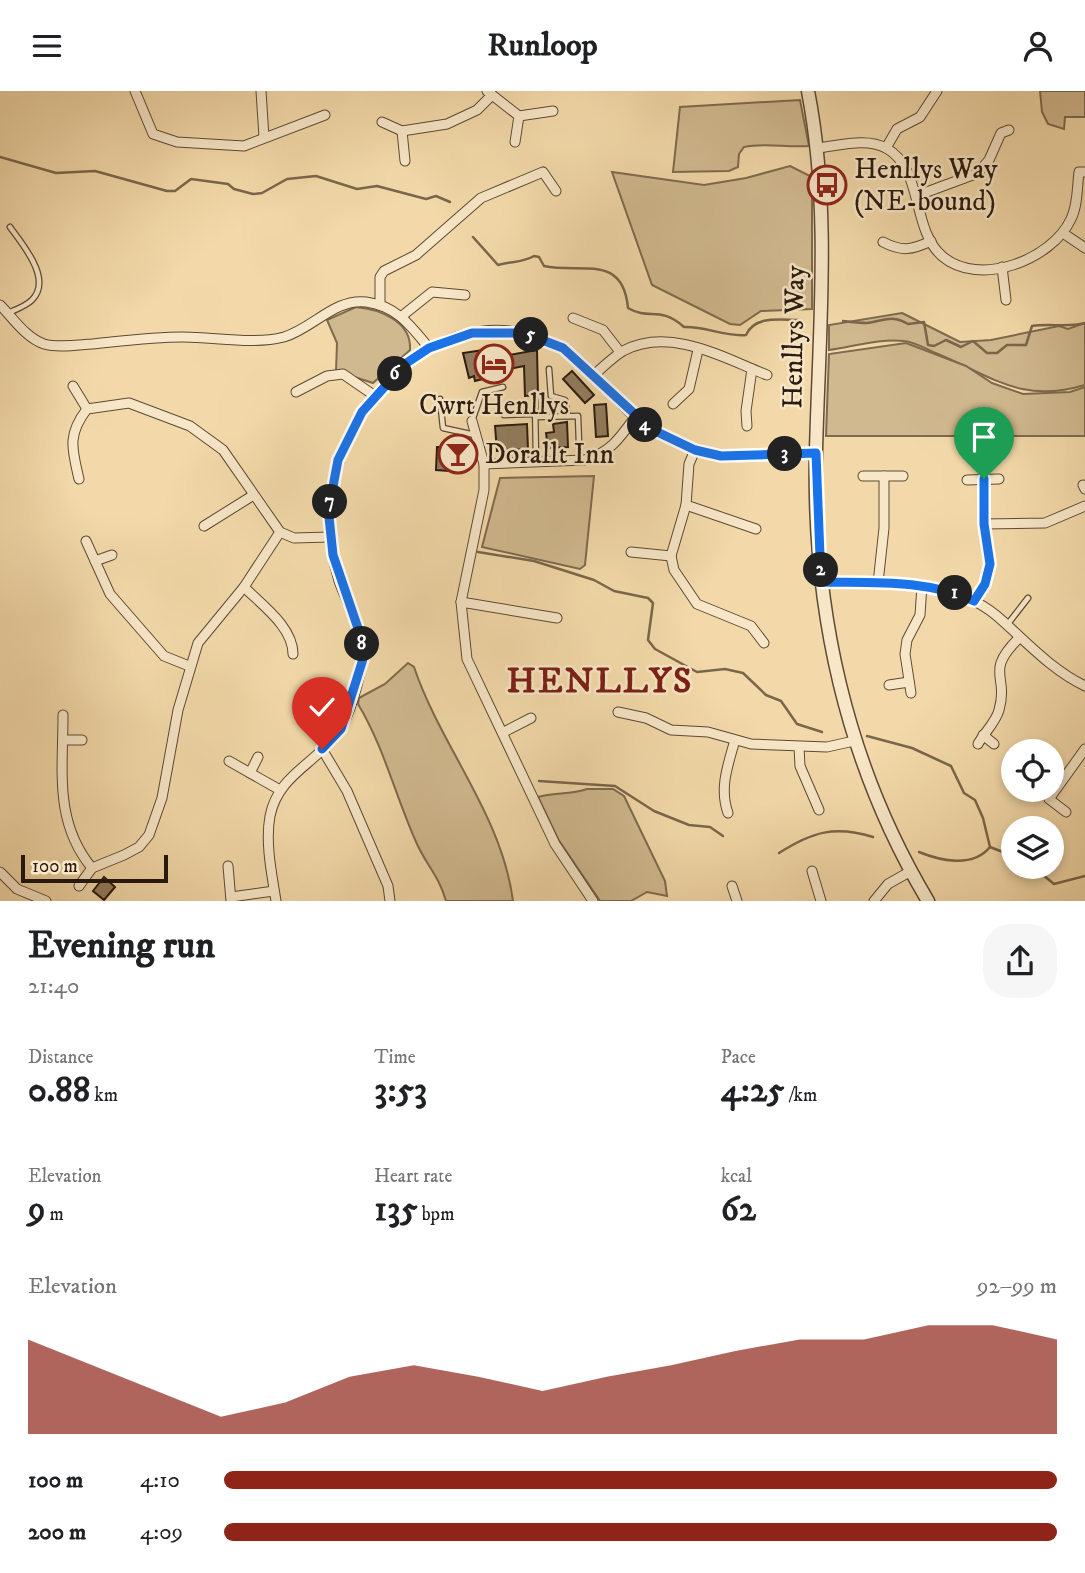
<!DOCTYPE html>
<meta charset="utf-8">
<style>
:root{--surface:#fff;--page:#f6f6f6;--text:#202124;--muted:#757577;--accent:#8f2418}
body{margin:0;font-family:"IM FELL DW Pica",serif;background:var(--page);color:var(--text);height:100vh;display:flex;flex-direction:column;font-size:26px;white-space:nowrap}
*{box-sizing:border-box;margin:0}
p{font-size:23px;color:var(--muted)}
.icon{flex:none;width:38px;height:38px;fill:none;stroke:currentColor;stroke-width:2;stroke-linecap:round;stroke-linejoin:round}
.map{position:relative;height:810px;overflow:hidden}
.panel{display:flex;flex-direction:column;background:var(--surface);flex:1}
.panel>*{flex:none}
.tools{position:absolute;left:1001px;top:648px;display:grid;gap:14px}
.tools a{display:grid;place-items:center;width:63px;height:63px;border-radius:50%;background:var(--surface);box-shadow:0 4px 10px #0003;font-size:35px}
.scale{position:absolute;left:21px;bottom:18px;width:147px;box-sizing:border-box;padding-left:7px;border:4px solid #2a1a0e;border-top:0;font-size:19px;line-height:24px;white-space:nowrap;color:#2a1a0e;-webkit-text-stroke:5px #f7e6c7;paint-order:stroke}
.pin{position:absolute;display:grid;place-items:center;width:60px;height:60px;color:#fff;margin:-72px -30px;border-radius:50% 50% 50% 0;rotate:-45deg;box-shadow:0 0 7px #0007}
.pin .icon{rotate:45deg}
.km{position:absolute;width:35px;height:35px;margin:-18px;border-radius:50%;background:#222;color:#fff;font-size:19px;line-height:35px;text-align:center}
.round{display:grid;place-items:center;flex:none;width:74px;height:74px;border-radius:28px;background:var(--page)}
.headline{display:flex;align-items:center;justify-content:space-between;height:119px;padding:0 28px}
h1{font-size:38px;font-weight:700;line-height:52px}
.metrics{display:grid;grid-template-columns:repeat(3,1fr);gap:10px;height:119px;padding:7px 28px}
.metrics div{display:grid;align-content:center}
.metrics b{font-size:35px;font-weight:700}
.metrics small{font-size:19px;font-weight:400}
.metrics p{font-size:19px}
.chart{height:196px;padding:14px 28px}
.chart p{display:flex;justify-content:space-between}
.chart svg{width:100%;height:126px;margin-top:7px;fill:var(--accent);opacity:.7}
ul{padding:0 28px;list-style:none;font-size:23px}
li{display:grid;grid-template-columns:112px 84px 1fr;align-items:center;height:52px}
li i{height:18px;border-radius:9px;background:var(--accent)}
header{display:flex;justify-content:space-between;align-items:center;height:91px;padding:0 28px;background:var(--surface);font-size:32px;font-weight:700}
.map>svg:first-child{display:block}
.green{fill:#d1b98f;stroke:#7e6a4e;stroke-width:2}
.lines{fill:none;stroke-linecap:round;stroke-linejoin:round}
.stream{stroke:#7a664b;stroke-width:2.5}
.building{fill:#937d5f;stroke:#2a1a0e;stroke-width:2}
.service-casing{stroke:#5c4a35;stroke-width:7}
.minor-casing{stroke:#5c4a35;stroke-width:11}
.tertiary-casing{stroke:#5c4a35;stroke-width:15}
.service{stroke:#f7e6c7;stroke-width:4.5}
.minor{stroke:#f7e6c7;stroke-width:9}
.tertiary{stroke:#f7e6c7;stroke-width:12}
.route-casing{stroke:#fff;stroke-width:14}
.route{stroke:#1a73e8;stroke-width:9}
.labels{text-anchor:middle;dominant-baseline:central;stroke-width:5;stroke-linejoin:round;paint-order:stroke}
.poi-label{font-size:28px;fill:#2a1a0e;stroke:#f7e6c7;text-anchor:start}
.street-label{font-size:28px;fill:#2a1a0e;stroke:#f7e6c7}
.district-label{font-size:35px;font-weight:bold;letter-spacing:2px;fill:#7a1f14;stroke:#f7e6c7}
</style>
<header><svg class="icon" aria-label="menu" viewBox="0 0 24 24"><path d="M4 6h16M4 12h16M4 18h16"/></svg>Runloop<svg class="icon" aria-label="person" viewBox="0 0 24 24"><circle cx="12" cy="8" r="4"/><path d="M4 21q1-7 8-7t8 7"/></svg></header>
<div class="map">
<svg width="1085" height="810" viewBox="0 0 1085 810">
<rect width="100%" height="100%" fill="#f3d9a9"/>
<filter id="stains"><feTurbulence type="fractalNoise" baseFrequency=".00286" numOctaves="4"/><feColorMatrix values="0 0 0 0 .2 0 0 0 0 .09 0 0 0 0 .02 0 0 0 .5 -.17"/></filter>
<radialGradient id="worn" r=".72"><stop offset=".6" stop-color="#630" stop-opacity="0"/><stop offset="1" stop-color="#630" stop-opacity=".3"/></radialGradient>
<g class="green">
<polygon points="1040,0 1085,0 1085,26 1065,26 1064,38 1048,33 1042,21"/>
<path d="M800,9L809,55C786,57 766,51 744,56L739,63L738,76L729,80L673,81L680,16Z"/>
<polygon points="790,75 812,86 812,218 761,220 740,234 730,233 652,194 612,81 704,94 746,87"/>
<path d="M356,216C379,218 412,230 410,259L373,292L336,280L337,252L327,229Z"/>
<path d="M902,222L960,251L991,249L1059,235L1068,238L1085,232V294C1022,313 993,286 938,263C928,259 915,251 904,250C880,247 852,256 829,259V234Z"/>
<polygon points="906,252 966,275 992,292 1023,303 1070,301 1085,296 1085,345 826,345 829,263"/>
<polygon points="594,385 585,474 580,478 482,456 500,387"/>
<path d="M408,572L414,576C441,656 502,724 513,810H446C439,785 427,775 417,753C396,707 384,656 358,613L359,607L385,593Z"/>
<path d="M587,698H613L624,705L665,790L667,805L647,801L631,810H600L558,748L538,706C554,701 570,704 587,698Z"/>
</g>
<g class="lines">
<g class="stream">
<polyline points="0,66 56,82 95,80 167,100 175,100 191,88 228,93 234,98 253,103 262,102 287,88 316,85 357,98 377,95 426,108 436,105 450,111"/>
<path d="M473,146L498,174C511,170 522,172 534,165L539,166L544,175C581,183 623,162 628,217C650,230 659,214 684,236C706,235 724,246 746,244C755,224 780,229 800,229"/>
<path d="M843,230C851,231 859,232 867,232C883,230 892,223 908,233L924,231L928,254L934,255L946,249L961,256L973,250L987,262H997L1007,254H1026L1032,235C1051,232 1067,237 1085,232"/>
<polyline points="478,461 534,470 594,489 614,500 648,507 653,512 648,549 655,558 697,581 725,578 743,582 766,604 781,610 797,633 822,641"/>
<polyline points="867,645 912,657 951,675 964,702 975,709 983,727 990,756"/>
<polyline points="539,690 615,695 654,720 689,734 710,736 723,745"/>
<path d="M919,761C941,770 973,777 990,756L1013,765"/>
<path d="M779,762C812,741 835,734 873,746"/>
<polyline points="1032,775 1054,793 1085,785"/>
</g>
</g>
<g class="building">
<polygon points="497,257 498,266 537,259 538,304 525,305 524,275 490,282 491,286 475,290 474,285 469,287 463,262"/>
<polygon points="572,280 594,304 585,312 563,288"/>
<polygon points="606,313 608,345 596,346 594,314"/>
<polygon points="567,331 568,356 548,357 546,342 554,341 553,333"/>
<polygon points="527,333 528,358 497,360 495,335"/>
<polygon points="458,350 470,350 472,358 470,369 463,369 463,381 436,379 437,356 449,356 449,353 458,353"/>
<polygon points="104,786 115,796 104,809 93,800"/>
</g>
<g class="lines">
<defs>
<g id="service">
<path d="M8,222C15,219 26,215 32,209C53,188 22,153 10,136"/>
<polyline points="549,278 551,305 565,309 568,325"/>
<polyline points="440,308 443,337 475,344"/>
<polyline points="535,309 536,370"/>
<polyline points="504,324 535,323"/>
<polyline points="535,326 578,325 579,352"/>
<polyline points="472,330 482,301 503,296"/>
<polyline points="1007,534 1028,507"/>
</g>
<g id="minor">
<polyline points="135,0 153,43 177,51 244,55 325,24"/>
<polyline points="261,0 264,46"/>
<polyline points="487,0 519,25 515,51"/>
<polyline points="519,25 553,20"/>
<polyline points="382,31 402,40 447,33 477,19 492,4"/>
<polyline points="402,40 405,70"/>
<path d="M817,57C838,55 866,46 886,57C924,78 911,138 942,165C979,197 1052,169 1071,128C1078,114 1077,96 1079,81H1085"/>
<polyline points="886,57 897,38 920,26 937,0"/>
<polyline points="916,105 978,82 989,69 1001,42 1009,39"/>
<polyline points="1063,142 1085,157"/>
<path d="M883,151C902,161 912,159 931,150"/>
<polyline points="1002,176 1006,209"/>
<path d="M0,214C13,227 26,247 44,253C58,257 77,254 92,253C122,250 153,246 183,246C215,246 253,254 284,246C312,238 335,207 366,211C397,215 411,235 429,257"/>
<polyline points="380,214 380,186 384,180 416,164 481,107 543,81 556,100"/>
<polyline points="402,225 432,201 465,204"/>
<polyline points="573,227 603,239 620,261"/>
<path d="M594,284C603,276 613,266 623,260C670,235 724,267 767,284"/>
<polyline points="73,295 87,318"/>
<polyline points="296,301 327,285 343,283 375,305"/>
<polyline points="673,313 689,298 698,259"/>
<polyline points="472,330 484,373 484,399 461,511 467,568 555,753 593,810"/>
<polyline points="747,335 746,320 752,278"/>
<polyline points="695,359 689,373 686,414 671,465 674,479 697,513 751,535 764,552"/>
<path d="M484,373L584,369C610,362 620,347 635,326C661,345 689,359 721,365L816,362"/>
<polyline points="863,385 903,385"/>
<path d="M79,388C72,358 67,344 87,318L129,312L190,335L223,359L280,441L294,447L330,446"/>
<polyline points="967,389 999,388"/>
<polyline points="1083,394 1085,398"/>
<polyline points="686,414 756,438"/>
<polyline points="984,433 1045,432 1085,415"/>
<polyline points="204,435 252,405"/>
<polyline points="86,450 110,503 164,565 189,575"/>
<polyline points="631,461 671,465"/>
<polyline points="95,470 112,464"/>
<path d="M822,491C880,492 949,485 997,525C1026,550 1050,578 1085,595"/>
<polyline points="878,492 884,437 884,385"/>
<path d="M244,496C262,514 293,536 293,563"/>
<polyline points="974,510 985,493 990,473 984,433 984,388"/>
<polyline points="461,511 557,527"/>
<polyline points="889,594 909,591"/>
<polyline points="911,602 905,563 907,549 920,524 922,494"/>
<polyline points="618,621 646,627 671,639 708,641 751,653 827,656 854,650"/>
<path d="M63,624C63,680 54,731 92,777"/>
<polyline points="504,641 531,627"/>
<polyline points="983,644 994,653"/>
<polyline points="63,649 82,649"/>
<path d="M978,653C984,642 996,631 999,619C1009,583 984,582 1019,547"/>
<polyline points="799,656 800,675 819,719"/>
<polyline points="322,658 347,700 388,795 390,810"/>
<polyline points="229,670 280,699"/>
<polyline points="250,682 258,666"/>
<polyline points="1066,721 1049,708 1085,658"/>
<path d="M728,722C719,697 728,674 735,649"/>
<polyline points="228,775 231,810"/>
<polyline points="812,780 821,810"/>
<polyline points="0,781 17,798 46,810"/>
<polyline points="79,795 92,777 124,764 139,756 149,744 162,707 178,619 198,552 244,496 280,441"/>
<polyline points="732,795 737,810"/>
<polyline points="231,806 274,800"/>
<path d="M276,810C272,784 265,752 270,725C278,685 313,674 335,645C350,627 358,593 362,571C367,542 348,516 339,490C333,470 329,448 329,427C330,324 433,206 543,248C582,263 605,299 635,326"/>
<polyline points="874,810 888,793 911,780"/>
</g>
<path id="tertiary" d="M808,0C831,118 819,240 816,359C812,518 846,673 928,810"/>
</defs>
<use href="#service" class="service-casing"/>
<use href="#minor" class="minor-casing"/>
<use href="#tertiary" class="tertiary-casing"/>
<use href="#service" class="service"/>
<use href="#minor" class="minor"/>
<use href="#tertiary" class="tertiary"/>
</g>
<g class="lines">
<defs>
<path id="route" d="M322,658L341,638L363,568L362,549L333,464L329,426L334,390L338,369L362,321L405,273L429,257L472,242H524L563,257L651,338L695,359L721,365L816,362L821,491C873,492 926,488 974,510L985,493L990,473L984,433V388"/>
</defs>
<use href="#route" class="route-casing"/>
<use href="#route" class="route"/>
</g>
<defs>
<symbol id="bus-ring" viewBox="-11 -11 22 22"><circle r="9.5" fill="#f7e6c7" stroke="#8f2418" stroke-width="1.5"/><path d="M-5-6H5V4H4V6H2V4H-2V6H-4V4H-5ZM-3.5-4V0h7V-4ZM-3.5 1.2v1.5H-2V1.2ZM2 1.2v1.5H3.5V1.2Z" fill="#8f2418"/></symbol>
<symbol id="hotel-ring" viewBox="-11 -11 22 22"><circle r="9.5" fill="#f7e6c7" stroke="#8f2418" stroke-width="1.5"/><path d="M-6-4.5h1.5V1H6V5H4.5V3h-9V5H-6ZM-4 0a1.8 1.8 0 1 1 3.6 0ZM.5 0V-2.5h3Q6-2.5 6 0Z" fill="#8f2418"/></symbol>
<symbol id="bar-ring" viewBox="-11 -11 22 22"><circle r="9.5" fill="#f7e6c7" stroke="#8f2418" stroke-width="1.5"/><path d="M-6-5H6L.8 .8V4.5H3.5V6h-7V4.5H-.8V.8Z" fill="#8f2418"/></symbol>
</defs>
<g fill-rule="evenodd">
<use href="#bus-ring" x="805" y="72" width="44" height="44"/>
<use href="#hotel-ring" x="472" y="251" width="44" height="44"/>
<use href="#bar-ring" x="436" y="341" width="44" height="44"/>
</g>
<g class="labels">
<g class="poi-label">
<text x="854" y="78">Henllys Way<tspan x="854" dy="32">(NE-bound)</tspan></text>
<text x="494" y="314" text-anchor="middle">Cwrt Henllys</text>
<text x="485" y="363">Dorallt Inn</text>
</g>
<g class="street-label">
<text transform="translate(794 246) rotate(-89)">Henllys Way</text>
</g>
<g class="district-label">
<text x="600" y="591">HENLLYS</text>
</g>
</g>
<rect width="100%" height="100%" filter="url(#stains)"/>
<rect width="100%" height="100%" fill="url(#worn)"/>
</svg>
<div class="tools">
<a><svg class="icon" aria-label="locate" viewBox="0 0 24 24"><circle cx="12" cy="12" r="6"/><path d="M12 2v4M12 18v4M2 12h4M18 12h4"/></svg></a>
<a><svg class="icon" aria-label="layers" viewBox="0 0 24 24"><path d="M12 4l9 5-9 5-9-5zM3 14l9 5 9-5"/></svg></a>
</div>
<div class="scale">100 m</div>
<div class="pin" style="left:984px;top:388px;background:#1e9e55"><svg class="icon" aria-label="arrive" viewBox="0 0 24 24"><path d="M6 21V4h12l-3 4 3 4H6"/></svg></div>
<div class="pin" style="left:322px;top:658px;background:#d93025"><svg class="icon" aria-label="check" viewBox="0 0 24 24"><path d="M5 12l5 5 9-10"/></svg></div>
<b class="km" style="left:955px;top:502px">1</b>
<b class="km" style="left:821px;top:479px">2</b>
<b class="km" style="left:785px;top:363px">3</b>
<b class="km" style="left:645px;top:334px">4</b>
<b class="km" style="left:531px;top:244px">5</b>
<b class="km" style="left:395px;top:283px">6</b>
<b class="km" style="left:330px;top:411px">7</b>
<b class="km" style="left:362px;top:553px">8</b>
</div>
<section class="panel">
<div class="headline"><div><h1>Evening run</h1><p>21:40</p></div><a class="round"><svg class="icon" aria-label="share" viewBox="0 0 24 24"><path d="M12 15V3M7 8l5-5 5 5M5 13v7h14v-7"/></svg></a></div>
<div class="metrics">
<div><p>Distance</p><b>0.88<small> km</small></b></div>
<div><p>Time</p><b>3:53</b></div>
<div><p>Pace</p><b>4:25<small> /km</small></b></div>
</div>
<div class="metrics">
<div><p>Elevation</p><b>9<small> m</small></b></div>
<div><p>Heart rate</p><b>135<small> bpm</small></b></div>
<div><p>kcal</p><b>62</b></div>
</div>
<div class="chart"><p><span>Elevation</span>92–99 m</p>
<svg viewBox="0 0 160 44" preserveAspectRatio="none"><path d="M0 44V11L10 20L20 29L30 38L40 33L50 24L60 20L70 24L80 29L90 24L100 20L110 15L120 11L130 11L140 6L150 6L160 11V44z"/></svg>
</div>
<ul>
<li><b>100 m</b>4:10<i style="width:100%"></i></li>
<li><b>200 m</b>4:09<i style="width:100%"></i></li>
</ul>
</section>
